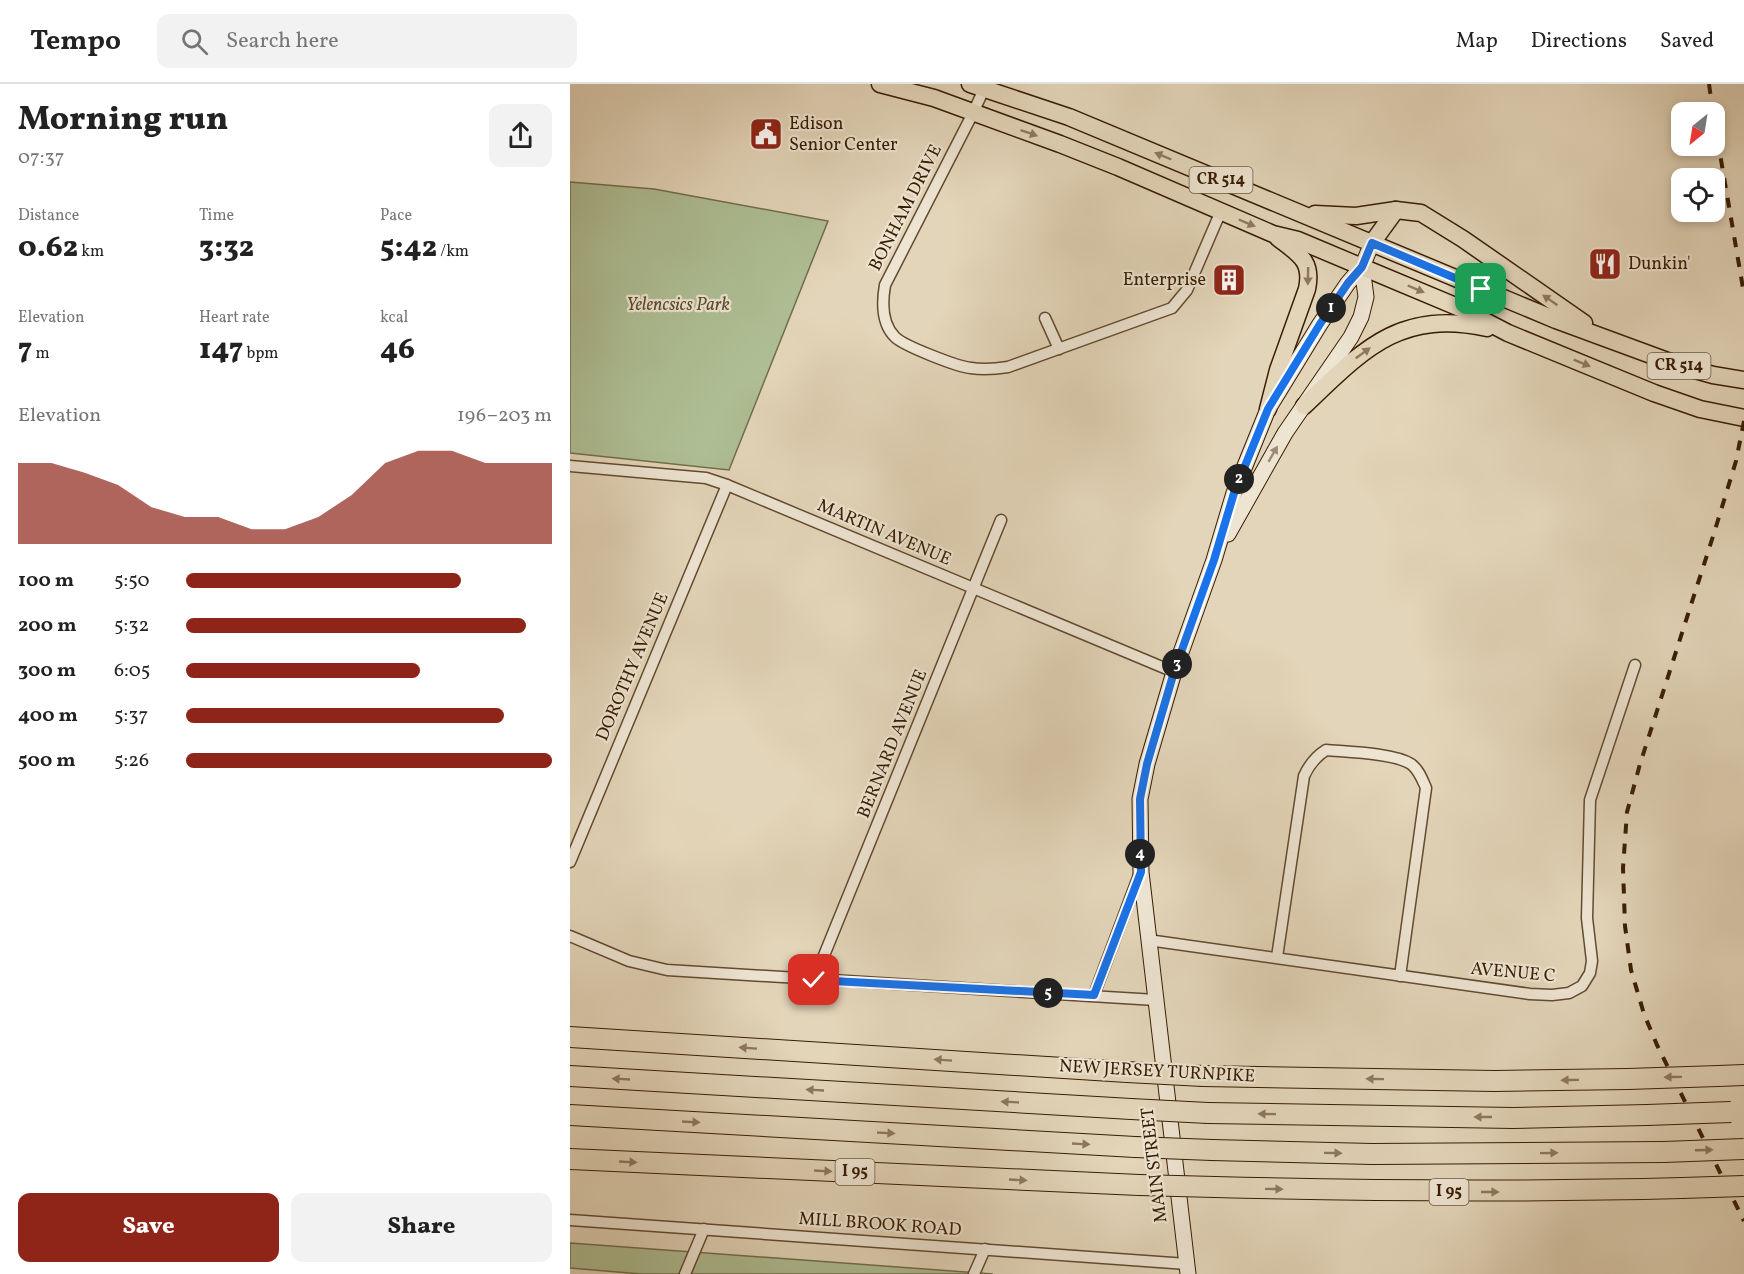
<!DOCTYPE html>
<meta charset="utf-8">
<style>
:root{--surface:#fff;--page:#f2f2f2;--text:#222;--muted:#767676;--line:#e0e0e0;--accent:#8f2418}
body{margin:0;font-family:Vollkorn,serif;background:var(--page);color:var(--text);height:100vh;display:flex;flex-direction:column;font-size:22px;white-space:nowrap}
*{box-sizing:border-box;margin:0}
p{font-size:20px;color:var(--muted)}
.icon{flex:none;width:33px;height:33px;fill:none;stroke:currentColor;stroke-width:2;stroke-linecap:round;stroke-linejoin:round}
.map{position:relative;flex:1;overflow:hidden}
.sheet{display:flex;flex-direction:column;background:var(--surface);width:570px}
.sheet>*{flex:none}
.needle{width:39px;rotate:210deg}
.tools{position:absolute;left:1101px;top:18px;display:grid;gap:12px}
.tools a{display:grid;place-items:center;width:54px;height:54px;border-radius:12px;background:var(--surface);box-shadow:0 3px 9px #0003;font-size:30px}
.pin{position:absolute;display:grid;place-items:center;width:51px;height:51px;color:#fff;margin:-26px;border-radius:12px;box-shadow:0 3px 9px #0006}
.km{position:absolute;width:30px;height:30px;margin:-15px;border-radius:50%;background:#222;color:#fff;font-size:16px;line-height:30px;text-align:center}
.round{display:grid;place-items:center;flex:none;width:63px;height:63px;border-radius:12px;background:var(--page)}
.overview{display:flex;align-items:center;justify-content:space-between;height:102px;padding:0 18px}
h1{font-size:33px;font-weight:800;line-height:45px}
.figures{display:grid;grid-template-columns:repeat(3,1fr);gap:9px;height:102px;padding:6px 18px}
.figures div{display:grid;align-content:center}
.figures b{font-size:30px;font-weight:800}
.figures small{font-size:16px;font-weight:400}
.figures p{font-size:16px}
.chart{height:168px;padding:12px 18px}
.chart p{display:flex;justify-content:space-between}
.chart svg{width:100%;height:108px;margin-top:6px;fill:var(--accent);opacity:.7}
.action{display:flex;gap:12px;margin-top:auto;padding:12px 18px}
.action a{flex:1;height:69px;border-radius:12px;background:var(--accent);color:#fff;font-size:24px;font-weight:800;line-height:69px;text-align:center}
.action a+a{background:var(--page);color:var(--text)}
ul{padding:0 18px;list-style:none;font-size:20px}
li{display:grid;grid-template-columns:96px 72px 1fr;align-items:center;height:45px}
li i{height:15px;border-radius:8px;background:var(--accent)}
header{display:flex;align-items:center;gap:36px;box-sizing:border-box;height:84px;padding:0 30px;background:var(--surface);border-bottom:2px solid var(--line)}
header strong{font-size:28px}
nav{display:flex;gap:33px;margin-inline-start:auto;font-size:21px}
.search{width:420px;height:54px;background:var(--page);display:flex;align-items:center;gap:15px;box-sizing:border-box;padding:0 21px;border-radius:12px;color:var(--muted);font-size:22px}
main{display:flex;flex:1;min-height:0}
.map>svg:first-child{display:block}
.green{fill:#aebe94;stroke:#736d4b;stroke-width:1.5}
.lines{fill:none;stroke-linecap:round;stroke-linejoin:round}
.minor-casing{stroke:#634a30;stroke-width:13}
.secondary-casing{stroke:#381c02;stroke-width:17}
.primary-casing{stroke:#381c02;stroke-width:19}
.motorway-casing{stroke:#381c02;stroke-width:22}
.minor{stroke:#ede4d2;stroke-width:10}
.secondary{stroke:#ede4d2;stroke-width:15}
.primary{stroke:#e3d5b9;stroke-width:16}
.motorway{stroke:#e3d5b9;stroke-width:20}
.rail{stroke:#381c02;stroke-width:4;stroke-dasharray:10 10;stroke-linecap:butt}
.motorway-bridge-casing{stroke:#381c02;stroke-width:22;stroke-linecap:butt}
.motorway-bridge{stroke:#e3d5b9;stroke-width:20}
.oneway{fill:#8e785e}
.oneway2{fill:#9c8a74}
.route-casing{stroke:#fff;stroke-width:12}
.route{stroke:#1a73e8;stroke-width:8}
.labels{text-anchor:middle;dominant-baseline:central;stroke-width:4.5;stroke-linejoin:round;paint-order:stroke}
.shield{fill:#ede4d2;stroke:#6e5840;stroke-width:1.5}
.shield-label{font-size:16px;font-weight:bold;fill:#381c02}
.poi-label{font-size:18px;fill:#381c02;stroke:#ede4d2;text-anchor:start}
.street-label{font-size:18px;fill:#381c02;stroke:#ede4d2}
.park-label{font-size:18px;font-style:italic;fill:#5b4d2e;stroke:#ede4d2}
</style>
<header>
<strong>Tempo</strong>
<div class="search"><svg class="icon" aria-label="search" viewBox="0 0 24 24"><circle cx="10" cy="10" r="6"/><path d="M15 15l6 6"/></svg>Search here</div>
<nav><a>Map</a><a>Directions</a><a>Saved</a></nav>
</header>
<main>
<section class="sheet">
<div class="overview"><div><h1>Morning run</h1><p>07:37</p></div><a class="round"><svg class="icon" aria-label="share" viewBox="0 0 24 24"><path d="M12 15V3M7 8l5-5 5 5M5 13v7h14v-7"/></svg></a></div>
<div class="figures">
<div><p>Distance</p><b>0.62<small> km</small></b></div>
<div><p>Time</p><b>3:32</b></div>
<div><p>Pace</p><b>5:42<small> /km</small></b></div>
</div>
<div class="figures">
<div><p>Elevation</p><b>7<small> m</small></b></div>
<div><p>Heart rate</p><b>147<small> bpm</small></b></div>
<div><p>kcal</p><b>46</b></div>
</div>
<div class="chart"><p><span>Elevation</span>196–203 m</p>
<svg viewBox="0 0 160 44" preserveAspectRatio="none"><path d="M0 44V11L10 11L20 15L30 20L40 29L50 33L60 33L70 38L80 38L90 33L100 24L110 11L120 6L130 6L140 11L150 11L160 11V44z"/></svg>
</div>
<ul>
<li><b>100 m</b>5:50<i style="width:75%"></i></li>
<li><b>200 m</b>5:32<i style="width:93%"></i></li>
<li><b>300 m</b>6:05<i style="width:64%"></i></li>
<li><b>400 m</b>5:37<i style="width:87%"></i></li>
<li><b>500 m</b>5:26<i style="width:100%"></i></li>
</ul>
<div class="action"><a>Save</a><a>Share</a></div>
</section>
<div class="map">
<svg width="1174" height="1190" viewBox="0 0 1174 1190">
<rect width="100%" height="100%" fill="#e3d5b9"/>
<filter id="stains"><feTurbulence type="fractalNoise" baseFrequency=".00333" numOctaves="4"/><feColorMatrix values="0 0 0 0 .2 0 0 0 0 .09 0 0 0 0 .02 0 0 0 .5 -.17"/></filter>
<radialGradient id="worn" r=".72"><stop offset=".6" stop-color="#630" stop-opacity="0"/><stop offset="1" stop-color="#630" stop-opacity=".3"/></radialGradient>
<g class="green">
<polygon points="0,98 84,105 258,137 159,386 0,369"/>
<polygon points="0,1159 423,1190 71,1190 0,1184"/>
</g>
<g class="lines">
<defs>
<g id="minor">
<path d="M414,5L403,29L315,201C312,218 311,239 325,253C334,262 388,283 401,284C414,286 425,285 438,283L602,224L617,206L651,127"/>
<polyline points="475,234 489,265"/>
<polyline points="0,382 136,394 157,401 604,588"/>
<polyline points="0,778 157,401"/>
<polyline points="0,852 59,877 97,886 586,916"/>
<polyline points="578,856 960,910 982,911 999,909 1012,902 1020,889 1022,877 1017,834 1020,716 1065,581"/>
<path d="M707,873L734,692C739,681 745,673 756,666C778,668 823,669 841,680C849,686 852,695 856,704L830,892"/>
<polyline points="244,896 431,436"/>
<polyline points="524,911 569,791"/>
<polyline points="0,1136 617,1180"/>
<polyline points="115,1190 134,1145"/>
<polyline points="404,1190 415,1165"/>
</g>
<g id="secondary">
<polyline points="658,450 715,349 781,253 791,233 796,213 792,183"/>
<polyline points="618,1190 571,788 570,715 577,680 604,588 644,476 664,409 698,325 750,240 778,199 792,183 802,159"/>
</g>
<g id="primary">
<polyline points="310,0 364,14 490,60 548,83 703,150 728,156 792,183 890,224 938,249 1084,309 1130,325 1174,334"/>
<polyline points="400,0 499,33 986,236 1111,282 1143,291 1174,296"/>
<polyline points="745,130 786,132 826,126 851,129 893,155 1014,239"/>
<polyline points="802,159 826,126"/>
<path d="M734,322C793,266 829,225 917,244"/>
<path d="M698,325L708,286L737,205C743,177 729,170 708,154"/>
</g>
<g id="motorway">
<polyline points="0,953 557,988"/>
<polyline points="0,992 561,1025"/>
<polyline points="633,992 925,997 1058,995"/>
<polyline points="1148,992 1174,991"/>
<polyline points="638,1029 943,1034 1077,1031"/>
<polyline points="0,1031 565,1063"/>
<polyline points="642,1066 802,1070 1094,1068"/>
<polyline points="0,1075 569,1101"/>
<path d="M645,1103C801,1107 956,1108 1112,1104"/>
</g>
</defs>
<use href="#minor" class="minor-casing"/>
<use href="#secondary" class="secondary-casing"/>
<use href="#primary" class="primary-casing"/>
<use href="#motorway" class="motorway-casing"/>
<use href="#minor" class="minor"/>
<use href="#secondary" class="secondary"/>
<use href="#primary" class="primary"/>
<use href="#motorway" class="motorway"/>
<g class="rail">
<polyline points="1139,0 1143,28"/>
<polyline points="1144,35 1174,210"/>
<polyline points="1174,337 1166,377 1145,446 1070,680 1057,728 1053,784 1055,842 1061,886 1074,930 1087,961 1174,1137"/>
</g>
<defs>
<g id="motorway-bridge">
<polyline points="557,988 633,992"/>
<polyline points="1058,995 1148,992"/>
<polyline points="561,1025 638,1029"/>
<polyline points="1077,1031 1161,1028"/>
<polyline points="565,1063 642,1066"/>
<polyline points="1094,1068 1174,1065"/>
<polyline points="569,1101 645,1103"/>
<polyline points="1112,1104 1174,1102"/>
</g>
</defs>
<use href="#motorway-bridge" class="motorway-bridge-casing"/>
<use href="#motorway-bridge" class="motorway-bridge"/>
</g>
<defs><path id="oneway-solid" d="M-6-.8H1V-3.2L6.5 0L1 3.2V.8H-6Z" transform="scale(1.5)"/></defs>
<g class="oneway">
<use href="#oneway-solid" transform="translate(459 49) rotate(19)"/>
<use href="#oneway-solid" transform="translate(593 72) rotate(-157)"/>
<use href="#oneway-solid" transform="translate(677 139) rotate(23)"/>
<use href="#oneway-solid" transform="translate(738 192) rotate(91)"/>
<use href="#oneway-solid" transform="translate(846 205) rotate(23)"/>
<use href="#oneway-solid" transform="translate(980 216) rotate(-145)"/>
<use href="#oneway-solid" transform="translate(793 269) rotate(-36)"/>
<use href="#oneway-solid" transform="translate(1012 279) rotate(22)"/>
<use href="#oneway-solid" transform="translate(178 964) rotate(-176)"/>
<use href="#oneway-solid" transform="translate(373 976) rotate(-176)"/>
<use href="#oneway-solid" transform="translate(1103 993) rotate(179)"/>
<use href="#oneway-solid" transform="translate(51 995) rotate(-177)"/>
<use href="#oneway-solid" transform="translate(805 995) rotate(-179)"/>
<use href="#oneway-solid" transform="translate(1000 996) rotate(179)"/>
<use href="#oneway-solid" transform="translate(245 1006) rotate(-177)"/>
<use href="#oneway-solid" transform="translate(440 1018) rotate(-177)"/>
<use href="#oneway-solid" transform="translate(697 1030) rotate(-179)"/>
<use href="#oneway-solid" transform="translate(913 1033) rotate(-180)"/>
<use href="#oneway-solid" transform="translate(121 1038) rotate(3)"/>
<use href="#oneway-solid" transform="translate(316 1049) rotate(3)"/>
<use href="#oneway-solid" transform="translate(511 1060) rotate(3)"/>
<use href="#oneway-solid" transform="translate(1134 1066) rotate(-2)"/>
<use href="#oneway-solid" transform="translate(763 1069) rotate(1)"/>
<use href="#oneway-solid" transform="translate(979 1069) rotate(-1)"/>
<use href="#oneway-solid" transform="translate(58 1078) rotate(3)"/>
<use href="#oneway-solid" transform="translate(253 1087) rotate(3)"/>
<use href="#oneway-solid" transform="translate(448 1096) rotate(3)"/>
<use href="#oneway-solid" transform="translate(704 1105) rotate(1)"/>
<use href="#oneway-solid" transform="translate(920 1108)"/>
</g>
<use class="oneway2" href="#oneway-solid" transform="translate(703 370) rotate(-60)"/>
<g class="lines">
<defs>
<polyline id="route" points="244,896 524,911 571,788 570,715 577,680 604,588 644,476 664,409 698,325 750,240 778,199 792,183 802,159 911,205"/>
</defs>
<use href="#route" class="route-casing"/>
<use href="#route" class="route"/>
</g>
<defs>
<symbol id="civic-square" viewBox="-11 -11 22 22"><rect x="-9" y="-9" width="18" height="18" rx="4" fill="#8f2418" stroke="#ede4d2"/><path d="M-.6-6.5H3V-4.5H.6V-3L4-1V1h2V6H-6V1h2V-1L-.6-3ZM-1.2 2.5V6h2.4V2.5Z" fill="#fff"/></symbol>
<symbol id="restaurant-square" viewBox="-11 -11 22 22"><rect x="-9" y="-9" width="18" height="18" rx="4" fill="#8f2418" stroke="#ede4d2"/><path d="M-5-6h1v4h1v-4h1v4h1v-4h1v5L-1.5 .5V6h-2V.5L-5-1ZM5-6V6H3V1.5H1.5Q1.5-4 5-6Z" fill="#fff"/></symbol>
<symbol id="building-square" viewBox="-11 -11 22 22"><rect x="-9" y="-9" width="18" height="18" rx="4" fill="#8f2418" stroke="#ede4d2"/><path d="M-4-6H4V6H1V3H-1V6H-4ZM-2.5-4.3h1.7v1.8h-1.7ZM.8-4.3h1.7v1.8H.8ZM-2.5-1h1.7V.8h-1.7ZM.8-1h1.7V.8H.8Z" fill="#fff"/></symbol>
</defs>
<g fill-rule="evenodd">
<use href="#civic-square" x="177" y="31" width="38" height="38"/>
<use href="#restaurant-square" x="1016" y="161" width="38" height="38"/>
<use href="#building-square" x="640" y="177" width="38" height="38"/>
</g>
<g class="labels">
<g class="shield">
<rect x="619.5" y="83" width="63" height="26" rx="4.5"/>
<rect x="1077.5" y="269" width="63" height="26" rx="4.5"/>
<rect x="265.5" y="1075" width="39" height="26" rx="4.5"/>
<rect x="859.5" y="1095" width="39" height="26" rx="4.5"/>
</g>
<g class="shield-label">
<text x="651" y="96">CR 514</text>
<text x="1109" y="282">CR 514</text>
<text x="285" y="1088">I 95</text>
<text x="879" y="1108">I 95</text>
</g>
<g class="poi-label">
<text x="219" y="40">Edison<tspan x="219" dy="21">Senior Center</tspan></text>
<text x="1058" y="180">Dunkin'</text>
<text x="636" y="196" text-anchor="end">Enterprise</text>
</g>
<g class="street-label">
<text transform="translate(336 124) rotate(-63)">BONHAM DRIVE</text>
<text transform="translate(314 449) rotate(23)">MARTIN AVENUE</text>
<text transform="translate(63 583) rotate(-67)">DOROTHY AVENUE</text>
<text transform="translate(323 660) rotate(-68)">BERNARD AVENUE</text>
<text transform="translate(943 889) rotate(5)">AVENUE C</text>
<text transform="translate(587 988) rotate(3)">NEW JERSEY TURNPIKE</text>
<text transform="translate(585 1081) rotate(-97)">MAIN STREET</text>
<text transform="translate(310 1141) rotate(4)">MILL BROOK ROAD</text>
</g>
<g class="park-label">
<text x="108" y="221">Yelencsics Park</text>
</g>
</g>
<rect width="100%" height="100%" filter="url(#stains)"/>
<rect width="100%" height="100%" fill="url(#worn)"/>
</svg>
<div class="tools">
<a><svg class="needle" viewBox="-14 -14 28 28"><path d="M0-13l5 13h-10z" fill="#e53935"/><path d="M0 13l5-13h-10z" fill="#767676"/></svg></a>
<a><svg class="icon" aria-label="locate" viewBox="0 0 24 24"><circle cx="12" cy="12" r="6"/><path d="M12 2v4M12 18v4M2 12h4M18 12h4"/></svg></a>
</div>
<div class="pin" style="left:911px;top:205px;background:#1e9e55"><svg class="icon" aria-label="arrive" viewBox="0 0 24 24"><path d="M6 21V4h12l-3 4 3 4H6"/></svg></div>
<div class="pin" style="left:244px;top:896px;background:#d93025"><svg class="icon" aria-label="check" viewBox="0 0 24 24"><path d="M5 12l5 5 9-10"/></svg></div>
<b class="km" style="left:761px;top:224px">1</b>
<b class="km" style="left:669px;top:395px">2</b>
<b class="km" style="left:607px;top:580px">3</b>
<b class="km" style="left:570px;top:770px">4</b>
<b class="km" style="left:478px;top:909px">5</b>
</div>
</main>
